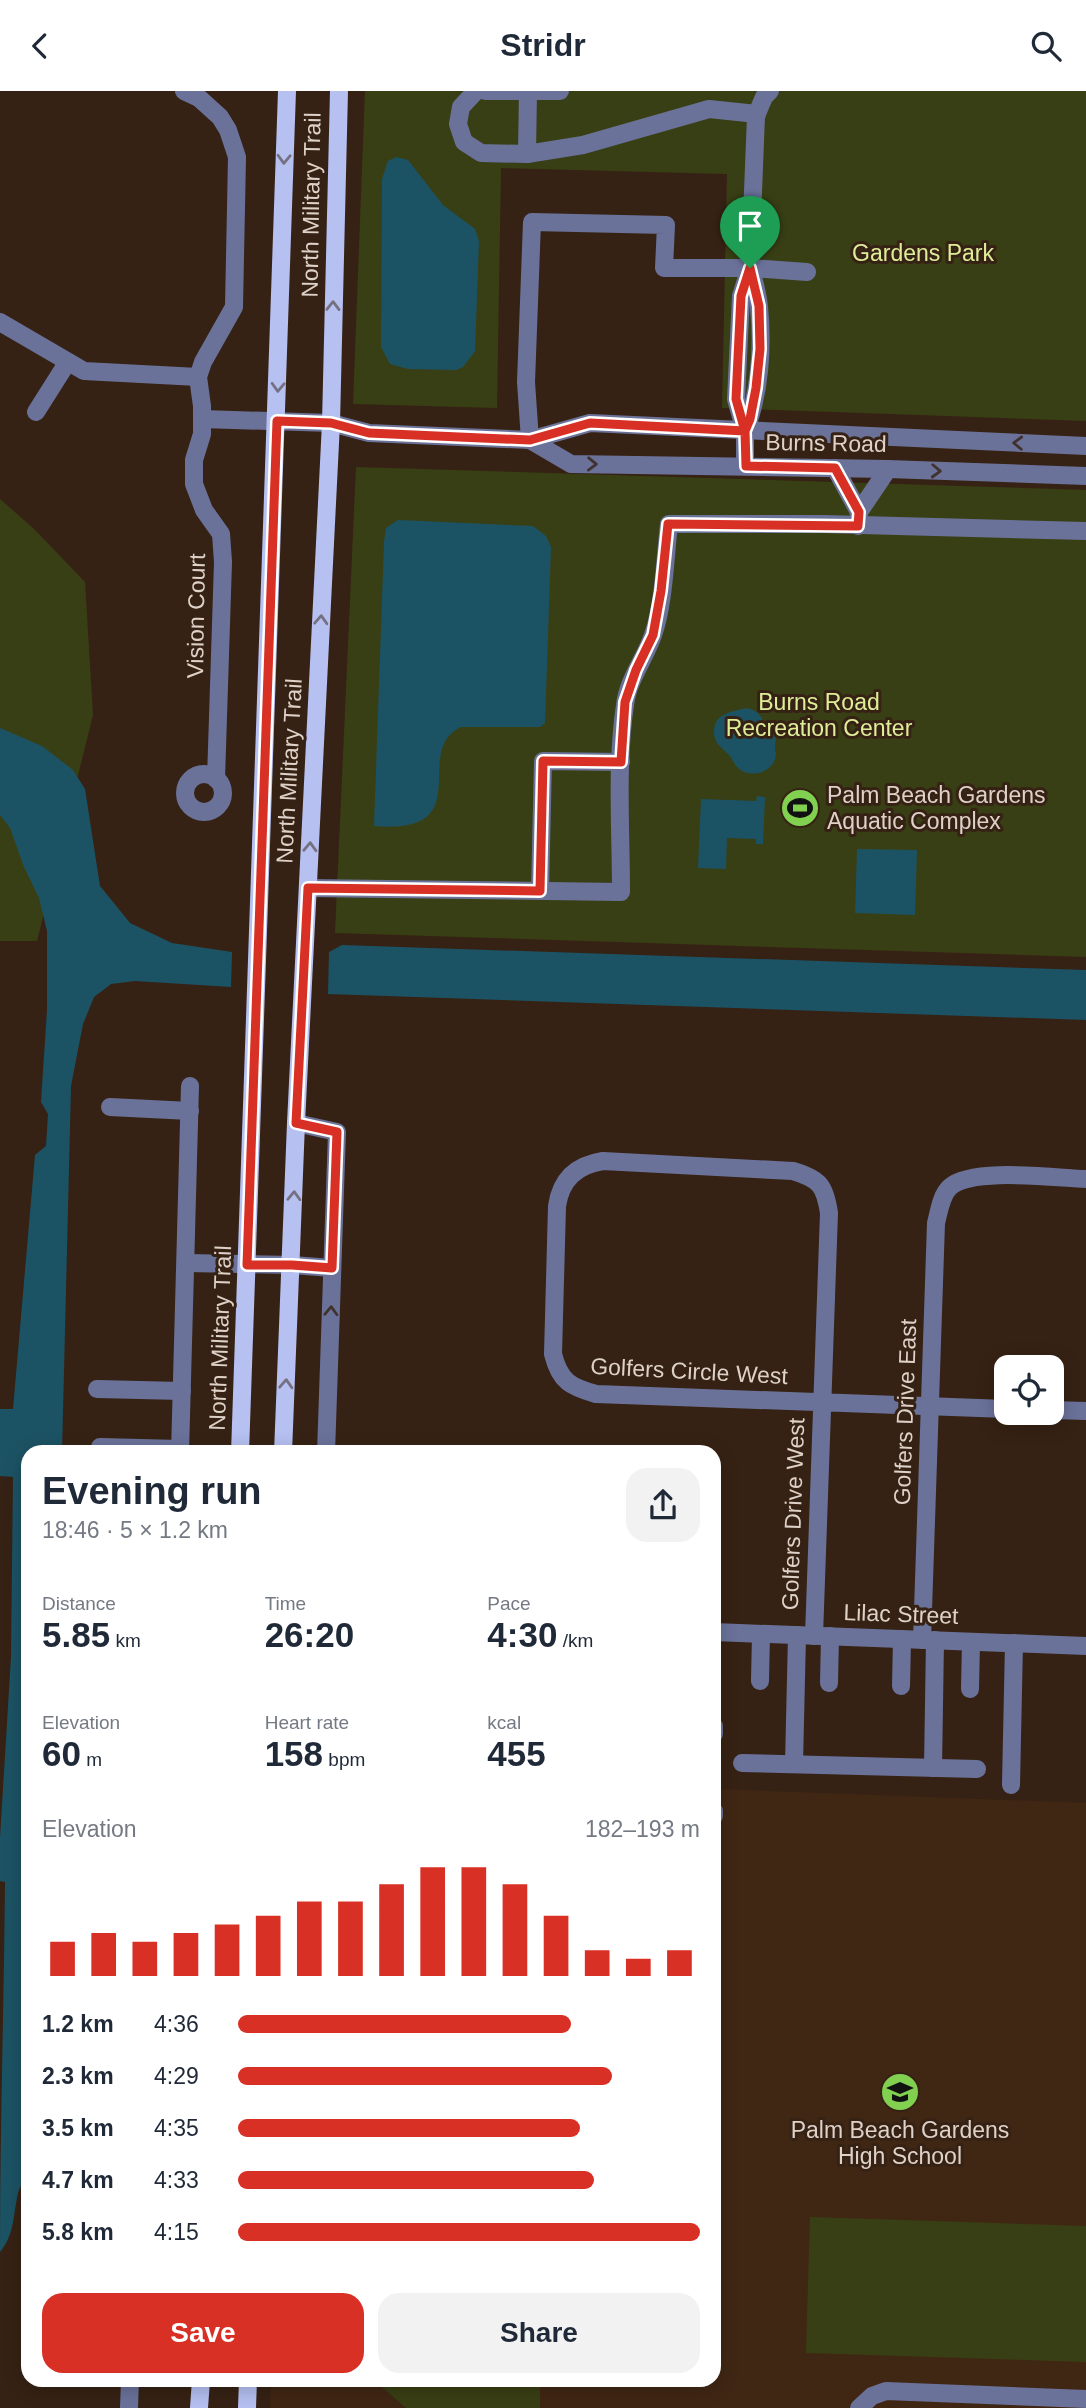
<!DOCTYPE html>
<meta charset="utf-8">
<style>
:root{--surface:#fff;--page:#f2f2f3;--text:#1f2937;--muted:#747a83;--accent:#d93025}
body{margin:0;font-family:Helvetica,sans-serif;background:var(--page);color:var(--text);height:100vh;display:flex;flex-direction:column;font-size:26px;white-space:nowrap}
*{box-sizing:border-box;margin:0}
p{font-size:23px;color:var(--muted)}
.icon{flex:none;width:38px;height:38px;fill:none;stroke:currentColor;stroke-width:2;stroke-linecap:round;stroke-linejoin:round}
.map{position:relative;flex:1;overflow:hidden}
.sheet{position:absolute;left:21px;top:1354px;width:700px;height:942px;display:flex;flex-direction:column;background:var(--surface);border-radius:21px;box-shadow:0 4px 18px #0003}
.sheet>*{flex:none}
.controls{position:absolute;left:994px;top:1264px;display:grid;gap:14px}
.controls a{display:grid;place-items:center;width:70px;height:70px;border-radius:14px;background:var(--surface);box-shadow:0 4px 18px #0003;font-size:35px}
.pin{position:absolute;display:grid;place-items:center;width:60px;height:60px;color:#fff;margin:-72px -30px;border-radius:50% 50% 50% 0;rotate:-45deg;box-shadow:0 0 7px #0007}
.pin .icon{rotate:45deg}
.round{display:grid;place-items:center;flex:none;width:74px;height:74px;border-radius:21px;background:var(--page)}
.overview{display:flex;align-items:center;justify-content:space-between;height:119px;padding:0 21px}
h1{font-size:38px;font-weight:600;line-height:52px}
.figures{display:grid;grid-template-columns:repeat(3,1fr);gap:10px;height:119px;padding:7px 21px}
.figures div{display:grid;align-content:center}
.figures b{font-size:35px;font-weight:600}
.figures small{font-size:19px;font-weight:400}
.figures p{font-size:19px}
.chart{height:196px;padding:14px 21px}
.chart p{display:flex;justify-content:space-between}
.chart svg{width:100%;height:126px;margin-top:7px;stroke:var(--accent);stroke-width:6}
.cta{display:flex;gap:14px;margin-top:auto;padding:14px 21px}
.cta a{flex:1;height:80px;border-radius:21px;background:var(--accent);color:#fff;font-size:28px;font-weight:600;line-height:80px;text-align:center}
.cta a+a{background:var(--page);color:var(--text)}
ul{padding:0 21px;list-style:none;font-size:23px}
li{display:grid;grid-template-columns:112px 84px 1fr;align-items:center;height:52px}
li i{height:18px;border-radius:9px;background:var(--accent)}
header{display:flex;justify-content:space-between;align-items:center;height:91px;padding:0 21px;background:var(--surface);font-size:32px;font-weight:600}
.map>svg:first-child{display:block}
.built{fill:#402714}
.green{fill:#393f14}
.water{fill:#1c5364}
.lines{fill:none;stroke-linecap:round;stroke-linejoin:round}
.minor{stroke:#6b729a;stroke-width:18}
.major{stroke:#b6c0f1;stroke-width:18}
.oneway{stroke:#767182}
.oneway2{stroke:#41322f}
.route-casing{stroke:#fff;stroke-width:14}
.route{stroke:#d93025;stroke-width:9}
.labels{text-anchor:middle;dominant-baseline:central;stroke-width:6;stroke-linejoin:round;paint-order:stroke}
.street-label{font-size:23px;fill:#ded1c8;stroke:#362214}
.park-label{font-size:23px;fill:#deed98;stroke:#362214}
.poi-label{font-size:23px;fill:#ded1c8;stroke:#362214;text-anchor:start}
</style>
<header><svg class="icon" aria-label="back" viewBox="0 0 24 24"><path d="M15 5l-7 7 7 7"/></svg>Stridr<svg class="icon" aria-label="search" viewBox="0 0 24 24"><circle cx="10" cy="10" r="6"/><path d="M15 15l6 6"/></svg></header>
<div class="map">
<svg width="1086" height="2317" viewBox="0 0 1086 2317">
<rect width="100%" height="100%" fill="#362214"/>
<polygon class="built" points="714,1567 721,1567 718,1698 1086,1712 1086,2317 270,2317 271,2289 714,2289"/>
<g class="green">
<polygon points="365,0 1086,0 1086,330 722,317 727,83 501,77 497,317 353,313"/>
<polygon points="356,376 1086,399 1086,866 335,842"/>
<polygon points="0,408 33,437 85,491 93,624 37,850 0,850"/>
<polygon points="810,2126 1086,2135 1086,2271 806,2262"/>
<polygon points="374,2289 540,2289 540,2317 406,2317"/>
</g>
<g class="water">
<polygon points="396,66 408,69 443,114 475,138 479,150 475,260 463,276 456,279 408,278 390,273 381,256 382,88 388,70"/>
<path d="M398,429L533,435L546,445L551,456L545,632L540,636H461C410,660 481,744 374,735L384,451L386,437Z"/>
<path d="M746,617C756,619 760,622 764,632C781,640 775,643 775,658C775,660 776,661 776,663C775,682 750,688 738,677C734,673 732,667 728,663C721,656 714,652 714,641C714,622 732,621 746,617Z"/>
<path d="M0,637L42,655L73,679L85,698L100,795L130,832L172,852L232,861L231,896L135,890L111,893L94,906L83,933L71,995L62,1361L28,1362V2080C24,2089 18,2098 17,2107C13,2127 14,2144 0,2161C0,2037 4,1914 5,1791L0,1790V1747L11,1566L13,1386L0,1385V1318H13L35,1064L46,1055L48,1023L41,1011L47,919V840L39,807L24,776L10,737L0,724Z"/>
<polygon points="757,705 765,706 763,753 756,753 756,748 727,747 726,778 698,777 701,708 756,710"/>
<polygon points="857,758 917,759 915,824 855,822"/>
<polygon points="342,854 1086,879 1086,929 328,903 329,861"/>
</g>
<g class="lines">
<g class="minor">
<polyline points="184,0 199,7 220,26 228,39 237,66 234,216 203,271 198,286 202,315 202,343 194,369 194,393 204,419 221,443 223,471 216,688"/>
<polyline points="476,0 461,16 458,33 464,51 481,62 527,63 583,54 709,18 757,23"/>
<polyline points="485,0 560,0"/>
<polyline points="527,63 528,0"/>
<polyline points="0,231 84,280 198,286"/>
<polyline points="36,321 67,272"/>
<polyline points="202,328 331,332 369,342 530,349 590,332 1086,355"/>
<path d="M745,340C760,303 763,255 759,216C758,203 754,191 751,178"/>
<polyline points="530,349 571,373 888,378 1086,385"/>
<polyline points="530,349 526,291 532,131 666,134 664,177 750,177 807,181"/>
<polyline points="745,375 745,340 736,308 741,205 750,177 756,25 764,6 770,0"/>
<polyline points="835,377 859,421"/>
<polyline points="858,435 859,421 888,378"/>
<circle cx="204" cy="702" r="19"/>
<path d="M308,797L621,801C621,739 616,675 625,614C628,588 645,568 653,544C664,513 665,467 669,433H824L1086,440"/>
<polyline points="540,800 543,670 621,671"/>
<polyline points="110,1016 190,1020"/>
<polyline points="296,1032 337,1041 326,1362"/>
<polyline points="186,1172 292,1174 332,1177"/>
<polyline points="97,1298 182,1300"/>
<polyline points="1052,1319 1086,1320"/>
<polyline points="100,1356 180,1358"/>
<polyline points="180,1362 190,995"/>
<polyline points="714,1541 1086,1555"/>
<path d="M814,1545L829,1122C825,1095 820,1088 793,1080L603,1070C577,1074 561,1088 557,1115L553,1263C560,1291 571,1296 596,1303C733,1308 870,1314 1006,1318"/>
<path d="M922,1549L936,1132C939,1121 941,1104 950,1096C972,1076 1055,1087 1086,1088"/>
<polyline points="760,1590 761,1543"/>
<polyline points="829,1592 830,1545"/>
<polyline points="901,1595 902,1548"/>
<polyline points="970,1598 971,1551"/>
<polyline points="714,1635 714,1643"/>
<polyline points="742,1672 977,1678"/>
<polyline points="794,1673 797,1544"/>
<polyline points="933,1677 935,1549"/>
<polyline points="1011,1694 1014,1552"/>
<polyline points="714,1720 714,1725"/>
<polyline points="129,2317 130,2289"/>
<polyline points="859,2317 872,2305 886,2300 1086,2308"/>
</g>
<g class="major">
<polyline points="240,1362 287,0"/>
<polyline points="283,1362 296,1032 331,332 339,0"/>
<polyline points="199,2317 201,2289"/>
<polyline points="247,2317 248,2289"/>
</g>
</g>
<defs><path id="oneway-chevron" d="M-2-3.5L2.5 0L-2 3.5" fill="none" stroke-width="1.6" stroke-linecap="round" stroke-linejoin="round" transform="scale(1.75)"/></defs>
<g class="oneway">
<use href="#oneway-chevron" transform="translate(284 68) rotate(92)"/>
<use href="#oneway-chevron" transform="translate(333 215) rotate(-89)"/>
<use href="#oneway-chevron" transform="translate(278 296) rotate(92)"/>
<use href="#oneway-chevron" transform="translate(321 529) rotate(-87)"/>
<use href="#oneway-chevron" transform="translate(310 756) rotate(-88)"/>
<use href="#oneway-chevron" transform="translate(294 1105) rotate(-88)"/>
<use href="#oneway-chevron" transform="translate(286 1293) rotate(-87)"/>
</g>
<g class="oneway2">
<use href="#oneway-chevron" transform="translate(1018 352) rotate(-178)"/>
<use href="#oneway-chevron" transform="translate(592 373) rotate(1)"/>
<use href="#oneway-chevron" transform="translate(936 380) rotate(2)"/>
<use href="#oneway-chevron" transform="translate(331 1220) rotate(-88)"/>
</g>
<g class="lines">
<defs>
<polyline id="route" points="750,177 741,205 736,308 745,340 590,332 530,349 369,342 331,332 277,330 247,1174 292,1174 332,1177 337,1041 296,1032 308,797 540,800 543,670 621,671 625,611 636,579 653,544 661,500 668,433 858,435 859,421 835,377 746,375 745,340 750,328 756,297 760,258 759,215 750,177"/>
</defs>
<use href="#route" class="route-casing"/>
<use href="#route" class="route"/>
</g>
<defs>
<symbol id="stadium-disc" viewBox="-11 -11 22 22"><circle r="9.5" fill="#81d050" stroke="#362214"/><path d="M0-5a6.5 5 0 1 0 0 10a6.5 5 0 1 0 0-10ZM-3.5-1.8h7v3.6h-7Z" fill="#111"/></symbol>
<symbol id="school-disc" viewBox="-11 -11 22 22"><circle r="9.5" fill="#81d050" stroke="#362214"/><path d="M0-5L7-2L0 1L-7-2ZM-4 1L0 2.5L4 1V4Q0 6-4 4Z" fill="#111"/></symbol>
</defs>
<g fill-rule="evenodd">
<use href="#stadium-disc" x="778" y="695" width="44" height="44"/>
<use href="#school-disc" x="878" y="1979" width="44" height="44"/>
</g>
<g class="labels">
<g class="street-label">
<text transform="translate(311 114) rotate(-89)">North Military Trail</text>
<text transform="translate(826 352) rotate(1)">Burns Road</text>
<text transform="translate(196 525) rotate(-89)">Vision Court</text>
<text transform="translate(289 680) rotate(-87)">North Military Trail</text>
<text transform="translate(220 1247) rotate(-88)">North Military Trail</text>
<text transform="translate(689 1280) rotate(3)">Golfers Circle West</text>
<text transform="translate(905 1321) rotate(-88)">Golfers Drive East</text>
<text transform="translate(793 1423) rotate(-88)">Golfers Drive West</text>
<text transform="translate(901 1523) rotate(2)">Lilac Street</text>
</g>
<g class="park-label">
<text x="923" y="162">Gardens Park</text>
<text x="819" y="611">Burns Road<tspan x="819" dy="26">Recreation Center</tspan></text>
</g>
<g class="poi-label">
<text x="827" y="704">Palm Beach Gardens<tspan x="827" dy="26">Aquatic Complex</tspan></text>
<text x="900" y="2039" text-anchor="middle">Palm Beach Gardens<tspan x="900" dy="26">High School</tspan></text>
</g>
</g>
</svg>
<div class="controls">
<a><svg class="icon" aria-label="locate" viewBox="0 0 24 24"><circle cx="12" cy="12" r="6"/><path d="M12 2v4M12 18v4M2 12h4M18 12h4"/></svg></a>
</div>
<div class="pin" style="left:750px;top:177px;background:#1e9e55"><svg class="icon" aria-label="arrive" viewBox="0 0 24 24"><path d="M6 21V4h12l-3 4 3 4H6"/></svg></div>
<section class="sheet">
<div class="overview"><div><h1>Evening run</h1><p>18:46 · 5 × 1.2 km</p></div><a class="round"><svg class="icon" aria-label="share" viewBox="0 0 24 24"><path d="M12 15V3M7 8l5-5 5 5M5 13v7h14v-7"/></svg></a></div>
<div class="figures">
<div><p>Distance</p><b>5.85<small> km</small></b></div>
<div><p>Time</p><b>26:20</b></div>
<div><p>Pace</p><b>4:30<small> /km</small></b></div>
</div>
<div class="figures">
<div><p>Elevation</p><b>60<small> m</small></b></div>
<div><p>Heart rate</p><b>158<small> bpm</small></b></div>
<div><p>kcal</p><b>455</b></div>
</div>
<div class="chart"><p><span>Elevation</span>182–193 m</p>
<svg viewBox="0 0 160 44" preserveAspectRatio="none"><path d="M5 44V32M15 44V29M25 44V32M35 44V29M45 44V26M55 44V23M65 44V18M75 44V18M85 44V12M95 44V6M105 44V6M115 44V12M125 44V23M135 44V35M145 44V38M155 44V35"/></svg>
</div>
<ul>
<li><b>1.2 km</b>4:36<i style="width:72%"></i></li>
<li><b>2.3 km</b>4:29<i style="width:81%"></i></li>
<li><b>3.5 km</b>4:35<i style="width:74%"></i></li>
<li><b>4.7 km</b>4:33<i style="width:77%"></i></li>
<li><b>5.8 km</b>4:15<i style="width:100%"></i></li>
</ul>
<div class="cta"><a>Save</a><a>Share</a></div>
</section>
</div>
